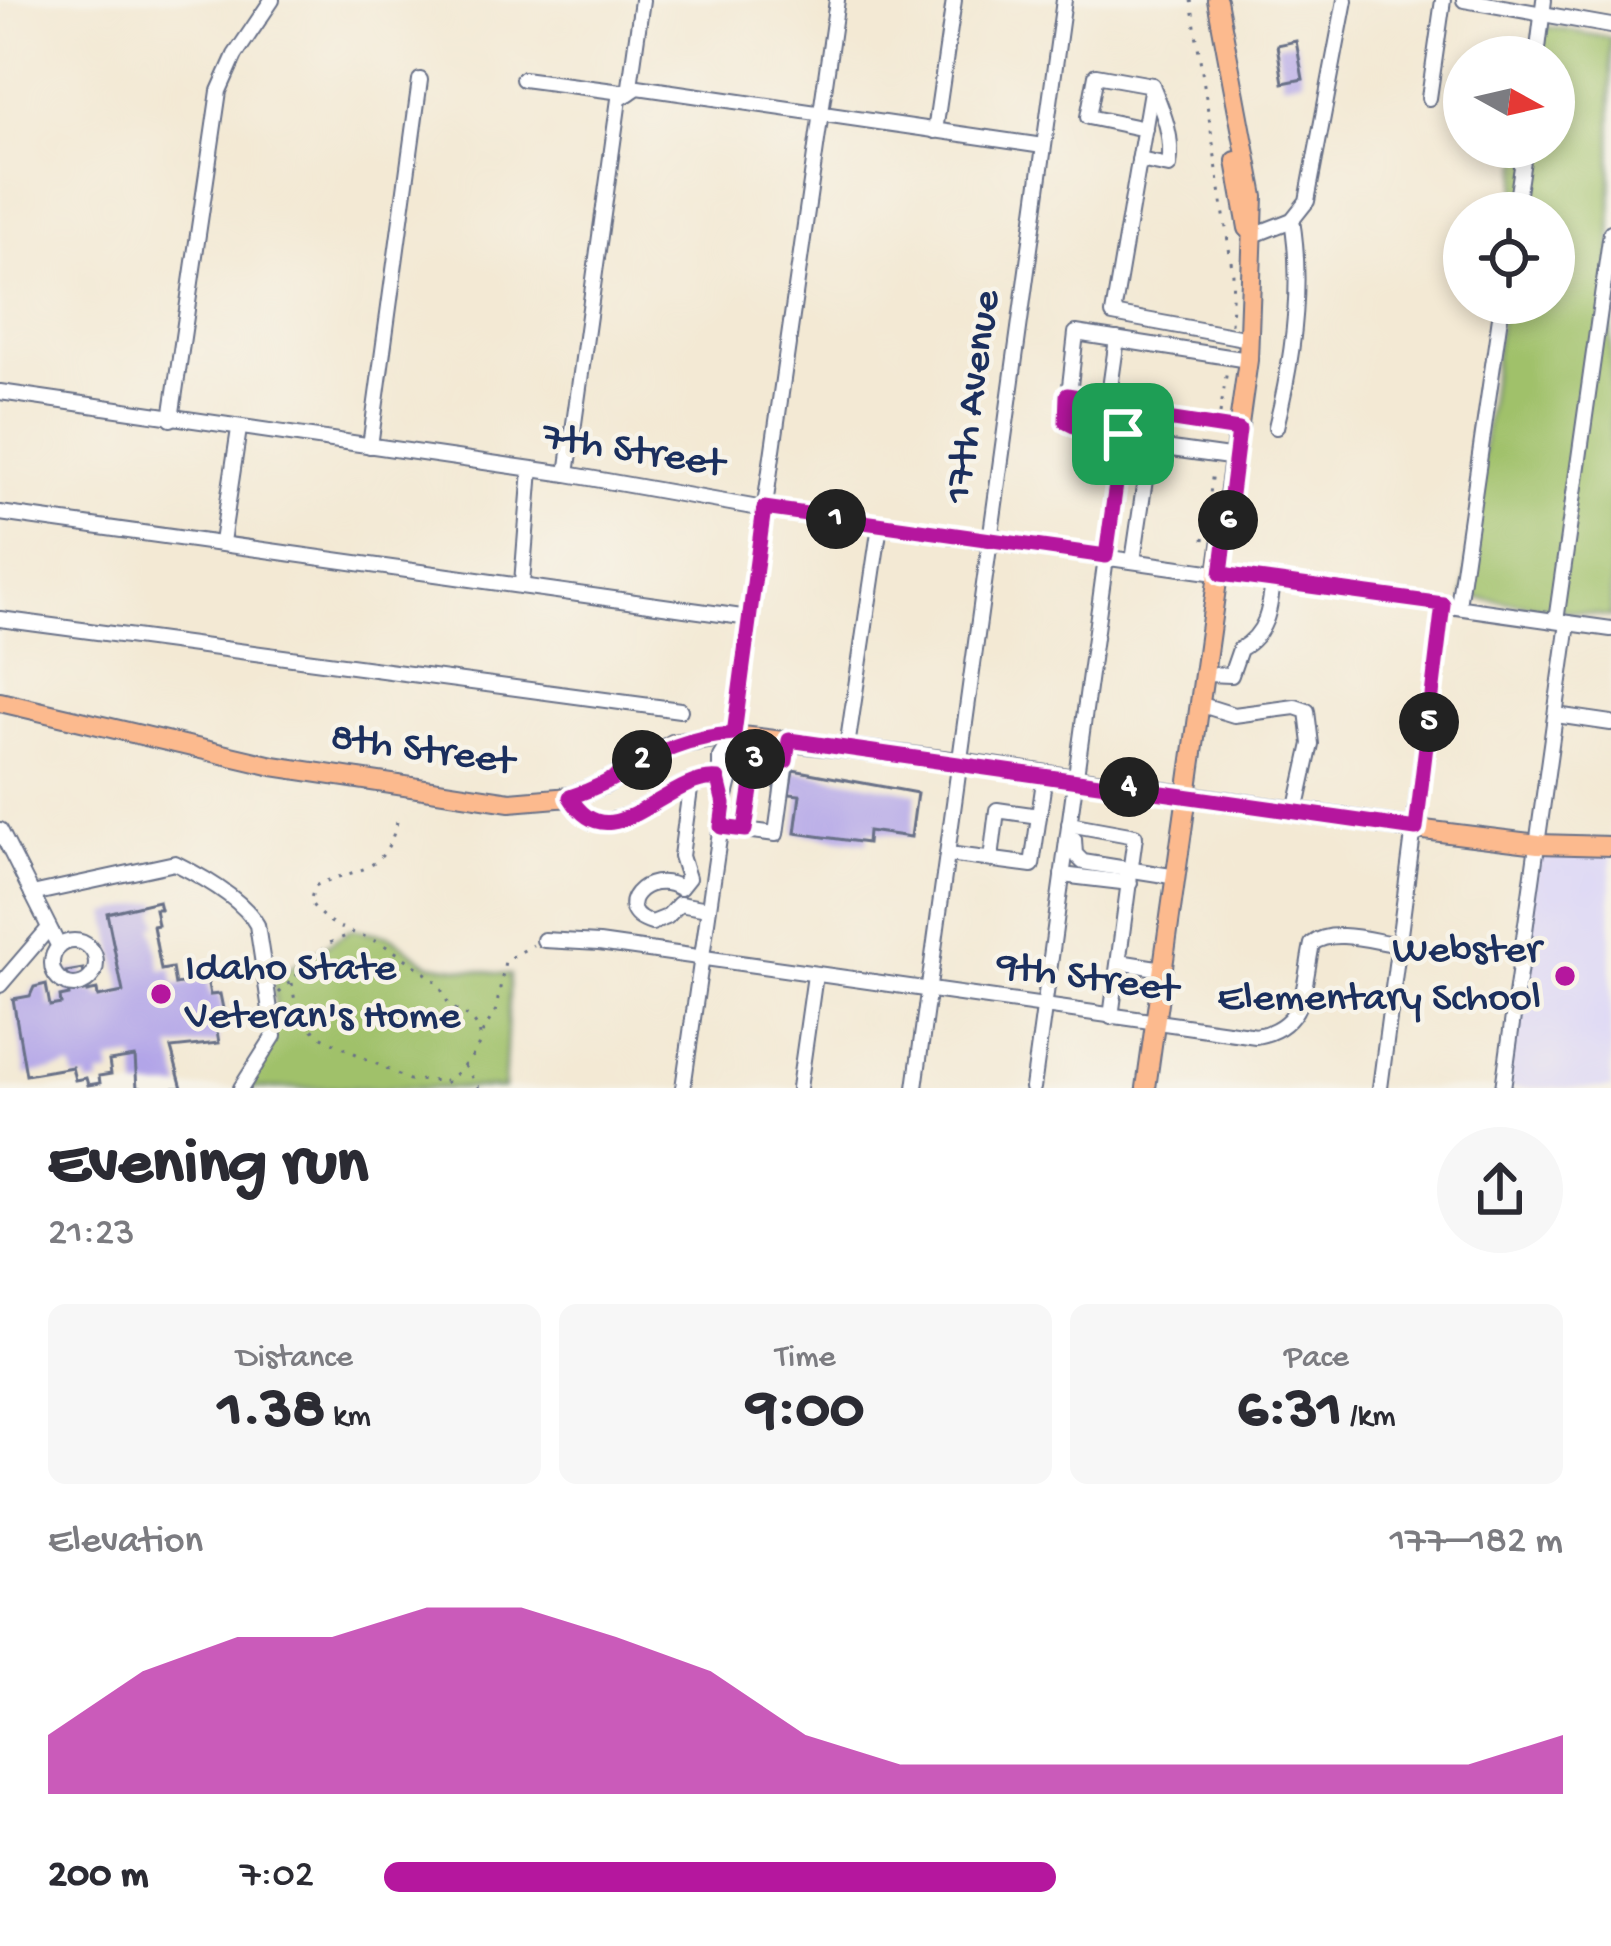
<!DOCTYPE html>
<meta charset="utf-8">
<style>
:root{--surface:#fff;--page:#f7f7f7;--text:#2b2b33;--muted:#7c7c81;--accent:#b5179e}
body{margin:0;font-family:"Gochi Hand",sans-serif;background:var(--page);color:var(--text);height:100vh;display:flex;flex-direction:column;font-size:45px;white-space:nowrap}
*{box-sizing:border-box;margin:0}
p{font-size:39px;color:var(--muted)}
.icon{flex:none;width:66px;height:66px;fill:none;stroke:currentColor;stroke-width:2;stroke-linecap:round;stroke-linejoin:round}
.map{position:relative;height:1088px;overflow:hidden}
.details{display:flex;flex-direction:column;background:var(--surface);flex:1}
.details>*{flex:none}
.needle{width:78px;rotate:98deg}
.buttons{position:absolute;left:1443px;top:36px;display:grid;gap:24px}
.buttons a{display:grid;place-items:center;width:132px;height:132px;border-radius:50%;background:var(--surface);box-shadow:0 6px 18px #0003;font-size:60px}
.pin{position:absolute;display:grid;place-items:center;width:102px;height:102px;color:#fff;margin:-51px;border-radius:24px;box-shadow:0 6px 18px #0006}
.km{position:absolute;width:60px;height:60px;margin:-30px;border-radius:50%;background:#222;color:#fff;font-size:33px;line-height:60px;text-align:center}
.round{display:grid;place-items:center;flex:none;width:126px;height:126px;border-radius:63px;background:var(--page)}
.overview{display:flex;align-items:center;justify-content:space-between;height:204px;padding:0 48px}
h1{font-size:66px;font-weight:800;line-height:90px}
.figures{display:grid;grid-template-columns:repeat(3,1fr);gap:18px;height:204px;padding:12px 48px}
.figures div{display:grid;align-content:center;border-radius:18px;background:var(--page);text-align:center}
.figures b{font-size:60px;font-weight:800}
.figures small{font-size:33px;font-weight:400}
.figures p{font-size:33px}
.chart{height:336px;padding:24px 48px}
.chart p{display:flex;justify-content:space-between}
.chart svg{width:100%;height:216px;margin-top:12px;fill:var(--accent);opacity:.7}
ul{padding:0 48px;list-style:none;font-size:39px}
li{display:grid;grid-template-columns:192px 144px 1fr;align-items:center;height:90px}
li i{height:30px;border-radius:15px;background:var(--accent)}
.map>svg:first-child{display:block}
.built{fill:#dbd6f7}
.green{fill:#a0c16a;stroke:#5e7864;stroke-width:3}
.building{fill:#b2a5e8}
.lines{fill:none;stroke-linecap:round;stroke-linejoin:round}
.minor-casing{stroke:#677087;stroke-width:18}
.major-casing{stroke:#677087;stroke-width:22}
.path{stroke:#677087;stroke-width:3;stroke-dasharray:3 9;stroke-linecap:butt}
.minor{stroke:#fff;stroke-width:14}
.major{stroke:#fcba8e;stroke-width:18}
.route-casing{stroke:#fff;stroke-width:24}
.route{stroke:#b5179e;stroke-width:15}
.poi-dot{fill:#b5179e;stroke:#f7f3e8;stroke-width:4.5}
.labels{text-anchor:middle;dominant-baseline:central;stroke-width:9;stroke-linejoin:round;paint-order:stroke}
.street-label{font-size:42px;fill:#1b2f5e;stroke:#f7f3e8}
.poi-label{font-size:42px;fill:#1b2f5e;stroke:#f7f3e8;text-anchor:end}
</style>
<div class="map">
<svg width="1611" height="1088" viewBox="0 0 1611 1088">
<rect width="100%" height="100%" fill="#f7f3e8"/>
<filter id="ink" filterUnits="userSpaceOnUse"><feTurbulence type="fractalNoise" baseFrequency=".00833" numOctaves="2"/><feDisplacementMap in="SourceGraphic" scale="24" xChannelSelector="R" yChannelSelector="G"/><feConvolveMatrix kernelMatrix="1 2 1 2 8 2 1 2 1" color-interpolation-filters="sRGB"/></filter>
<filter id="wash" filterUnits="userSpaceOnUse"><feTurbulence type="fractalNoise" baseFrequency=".004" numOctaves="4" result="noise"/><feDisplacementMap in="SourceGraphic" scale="48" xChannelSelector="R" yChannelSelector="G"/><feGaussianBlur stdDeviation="2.7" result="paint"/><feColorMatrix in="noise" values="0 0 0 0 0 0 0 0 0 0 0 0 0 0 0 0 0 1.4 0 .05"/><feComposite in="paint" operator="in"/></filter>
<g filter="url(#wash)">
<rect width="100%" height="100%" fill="#f3e9d4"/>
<polygon class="built" points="1538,844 1611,846 1611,1088 1503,1088"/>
<g class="green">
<polygon points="1537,25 1611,38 1611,617 1464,596 1502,303 1554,303 1554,213 1513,213 1522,147 1554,147 1554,57 1533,57"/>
<path d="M352,929L390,936L429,964L510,975L504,1088H241C270,1042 280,1036 273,979Z"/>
</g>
<g id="blocks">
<g class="building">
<polygon points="1296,41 1303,79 1283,83 1277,45"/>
<polygon points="793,770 917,793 911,837 868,831 867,843 795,833 800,795 789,794"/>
<polygon points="158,901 160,909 155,909 158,925 153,926 161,970 172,968 175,985 207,979 210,995 220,994 226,1024 216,1026 219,1043 171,1048 182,1088 137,1088 135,1057 109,1061 111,1074 99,1076 100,1083 88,1085 86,1078 75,1080 72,1067 26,1075 13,999 30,996 34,987 46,984 50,1006 61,1004 60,997 69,995 66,972 83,969 87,992 97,990 98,997 123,992 107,913"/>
</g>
</g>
</g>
<g filter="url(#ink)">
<use href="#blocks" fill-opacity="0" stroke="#677087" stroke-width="3"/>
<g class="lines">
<defs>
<g id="minor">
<polyline points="1464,0 1611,26"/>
<polyline points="1537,57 1544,0"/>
<polyline points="523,79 629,93 638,87 1043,146"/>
<polyline points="1429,98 1443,0"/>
<polyline points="1145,129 1088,117 1096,75 1152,85 1113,314 1249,339"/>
<polyline points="935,131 954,0"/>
<path d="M1139,160L1169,166C1174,137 1163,112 1152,85"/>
<polyline points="1515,213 1525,147"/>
<polyline points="1251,236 1292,220 1307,201 1345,0"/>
<polyline points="0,392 567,474 764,509 1611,629"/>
<polyline points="1067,395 1108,402 1117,339"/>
<polyline points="1108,402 1147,416 1239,431"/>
<polyline points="171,419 219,91 235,55 272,0"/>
<path d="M1276,427C1292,363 1303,286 1292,220"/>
<polyline points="370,446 420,80"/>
<polyline points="567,474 619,99 629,93 642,0"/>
<polyline points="0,513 749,618"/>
<polyline points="222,542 239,429"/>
<polyline points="1133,561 1150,446 1236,458"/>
<polyline points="522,583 531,469"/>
<polyline points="1458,606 1502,303"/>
<polyline points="0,619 680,710"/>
<polyline points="1556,621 1611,232"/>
<path d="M1206,674L1231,675L1240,649C1267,634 1270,609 1273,581"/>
<polyline points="1202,705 1234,715 1295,707 1307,711 1311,744 1296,812"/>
<polyline points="1556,715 1611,723"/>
<polyline points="847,747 880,525"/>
<path d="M691,782L681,856L688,878L680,888C647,868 608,910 652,923L667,917L679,904L708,909"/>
<polyline points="720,787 720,757 733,735"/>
<path d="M570,797L591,821C640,828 671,773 718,779"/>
<polyline points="1069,824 1135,836 1111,1017"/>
<polyline points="721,827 776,834 789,740"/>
<polyline points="0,830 59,947"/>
<polyline points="745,830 756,757 786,761"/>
<polyline points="1074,839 1075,854 1083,862 1177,877"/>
<polyline points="948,854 1032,865 1045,774"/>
<polyline points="991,859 997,810 1039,816"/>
<polyline points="1062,875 1130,883"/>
<path d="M32,894L175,863C201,876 243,899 257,925L274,1036L241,1088"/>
<path d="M544,940L599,943L1256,1036C1307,1027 1303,986 1312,944C1333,927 1375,942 1400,945"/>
<circle cx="74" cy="963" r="22"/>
<polyline points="1119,962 1163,969"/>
<polyline points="0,985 49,928"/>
<polyline points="683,1088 724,804 736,757 734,735 749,618 837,0"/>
<polyline points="799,1088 815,975"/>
<polyline points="915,1088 1064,0"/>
<polyline points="1033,1088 1123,434 1076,427 1066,421 1076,333 1248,360"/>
<polyline points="1380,1088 1443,604"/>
<polyline points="1503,1088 1568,623"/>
</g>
<g id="major">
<polyline points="1236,161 1248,228"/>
<polyline points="0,702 273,766 510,802 570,797 604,784 673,744 734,735 959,762 1416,829 1538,844 1611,846"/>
<polyline points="1146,1088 1248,360 1254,197 1217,0"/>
</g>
</defs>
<use href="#minor" class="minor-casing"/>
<use href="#major" class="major-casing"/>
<g class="path">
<polyline points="1191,0 1233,274 1231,325"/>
<polyline points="1220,414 1227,370"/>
<polyline points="1204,540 1213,471"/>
<path d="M397,822C383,878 357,866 315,886L310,901C328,932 362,932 389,948C404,957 422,970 435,981C442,987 444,998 450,1005C457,1012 467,1014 473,1021C496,1045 456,1072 440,1088"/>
<polyline points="292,983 297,1015"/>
<polyline points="279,993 329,943 349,935"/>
<polyline points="285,1006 320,1036 409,1080 445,1081"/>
<polyline points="482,1033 496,1010 505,961 533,945"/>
<polyline points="464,1066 479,1088"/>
</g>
<use href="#minor" class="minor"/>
<use href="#major" class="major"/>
</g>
</g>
<g class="lines" filter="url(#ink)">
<defs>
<path id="route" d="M1067,395L1108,402L1147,416L1239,430L1221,574L1443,604L1416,829L789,740L786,761L756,757L745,830L721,827L724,804L718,779C666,773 611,866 570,797C636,776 655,739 734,734L764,508L1106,556L1123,434L1076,427L1066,422Z"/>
</defs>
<use href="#route" class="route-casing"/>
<use href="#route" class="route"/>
</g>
<g class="poi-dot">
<circle cx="1565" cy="976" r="12"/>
<circle cx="161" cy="994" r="12"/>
</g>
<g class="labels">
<g class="street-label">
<text transform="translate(975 397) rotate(-82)">17th Avenue</text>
<text transform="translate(633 453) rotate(9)">7th Street</text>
<text transform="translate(422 752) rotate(8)">8th Street</text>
<text transform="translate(1087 980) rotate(8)">9th Street</text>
</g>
<g class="poi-label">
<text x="1541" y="952">Webster<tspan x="1541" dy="48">Elementary School</tspan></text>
<text x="185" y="970" text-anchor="start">Idaho State<tspan x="185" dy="48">Veteran's Home</tspan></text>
</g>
</g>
</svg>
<div class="buttons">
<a><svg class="needle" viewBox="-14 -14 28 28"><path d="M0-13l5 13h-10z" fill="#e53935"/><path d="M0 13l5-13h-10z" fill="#7c7c81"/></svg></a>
<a><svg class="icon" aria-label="locate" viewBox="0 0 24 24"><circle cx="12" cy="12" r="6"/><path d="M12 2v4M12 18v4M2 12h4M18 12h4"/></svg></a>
</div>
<div class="pin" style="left:1123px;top:434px;background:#1e9e55"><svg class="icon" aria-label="arrive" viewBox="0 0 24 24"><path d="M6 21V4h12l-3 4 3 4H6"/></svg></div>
<b class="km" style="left:836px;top:519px">1</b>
<b class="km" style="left:642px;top:760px">2</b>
<b class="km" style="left:755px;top:759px">3</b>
<b class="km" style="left:1129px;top:787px">4</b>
<b class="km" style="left:1429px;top:722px">5</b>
<b class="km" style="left:1228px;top:520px">6</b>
</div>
<section class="details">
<div class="overview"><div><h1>Evening run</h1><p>21:23</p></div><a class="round"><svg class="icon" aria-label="share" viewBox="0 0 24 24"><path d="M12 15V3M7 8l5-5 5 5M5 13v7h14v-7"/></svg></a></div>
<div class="figures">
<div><p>Distance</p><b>1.38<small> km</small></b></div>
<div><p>Time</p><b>9:00</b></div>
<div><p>Pace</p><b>6:31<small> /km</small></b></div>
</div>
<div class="chart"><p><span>Elevation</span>177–182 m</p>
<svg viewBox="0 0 160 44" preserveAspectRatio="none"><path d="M0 44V32L10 19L20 12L30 12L40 6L50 6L60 12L70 19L80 32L90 38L100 38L110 38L120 38L130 38L140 38L150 38L160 32V44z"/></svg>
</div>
<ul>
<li><b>200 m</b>7:02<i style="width:57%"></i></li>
</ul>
</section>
